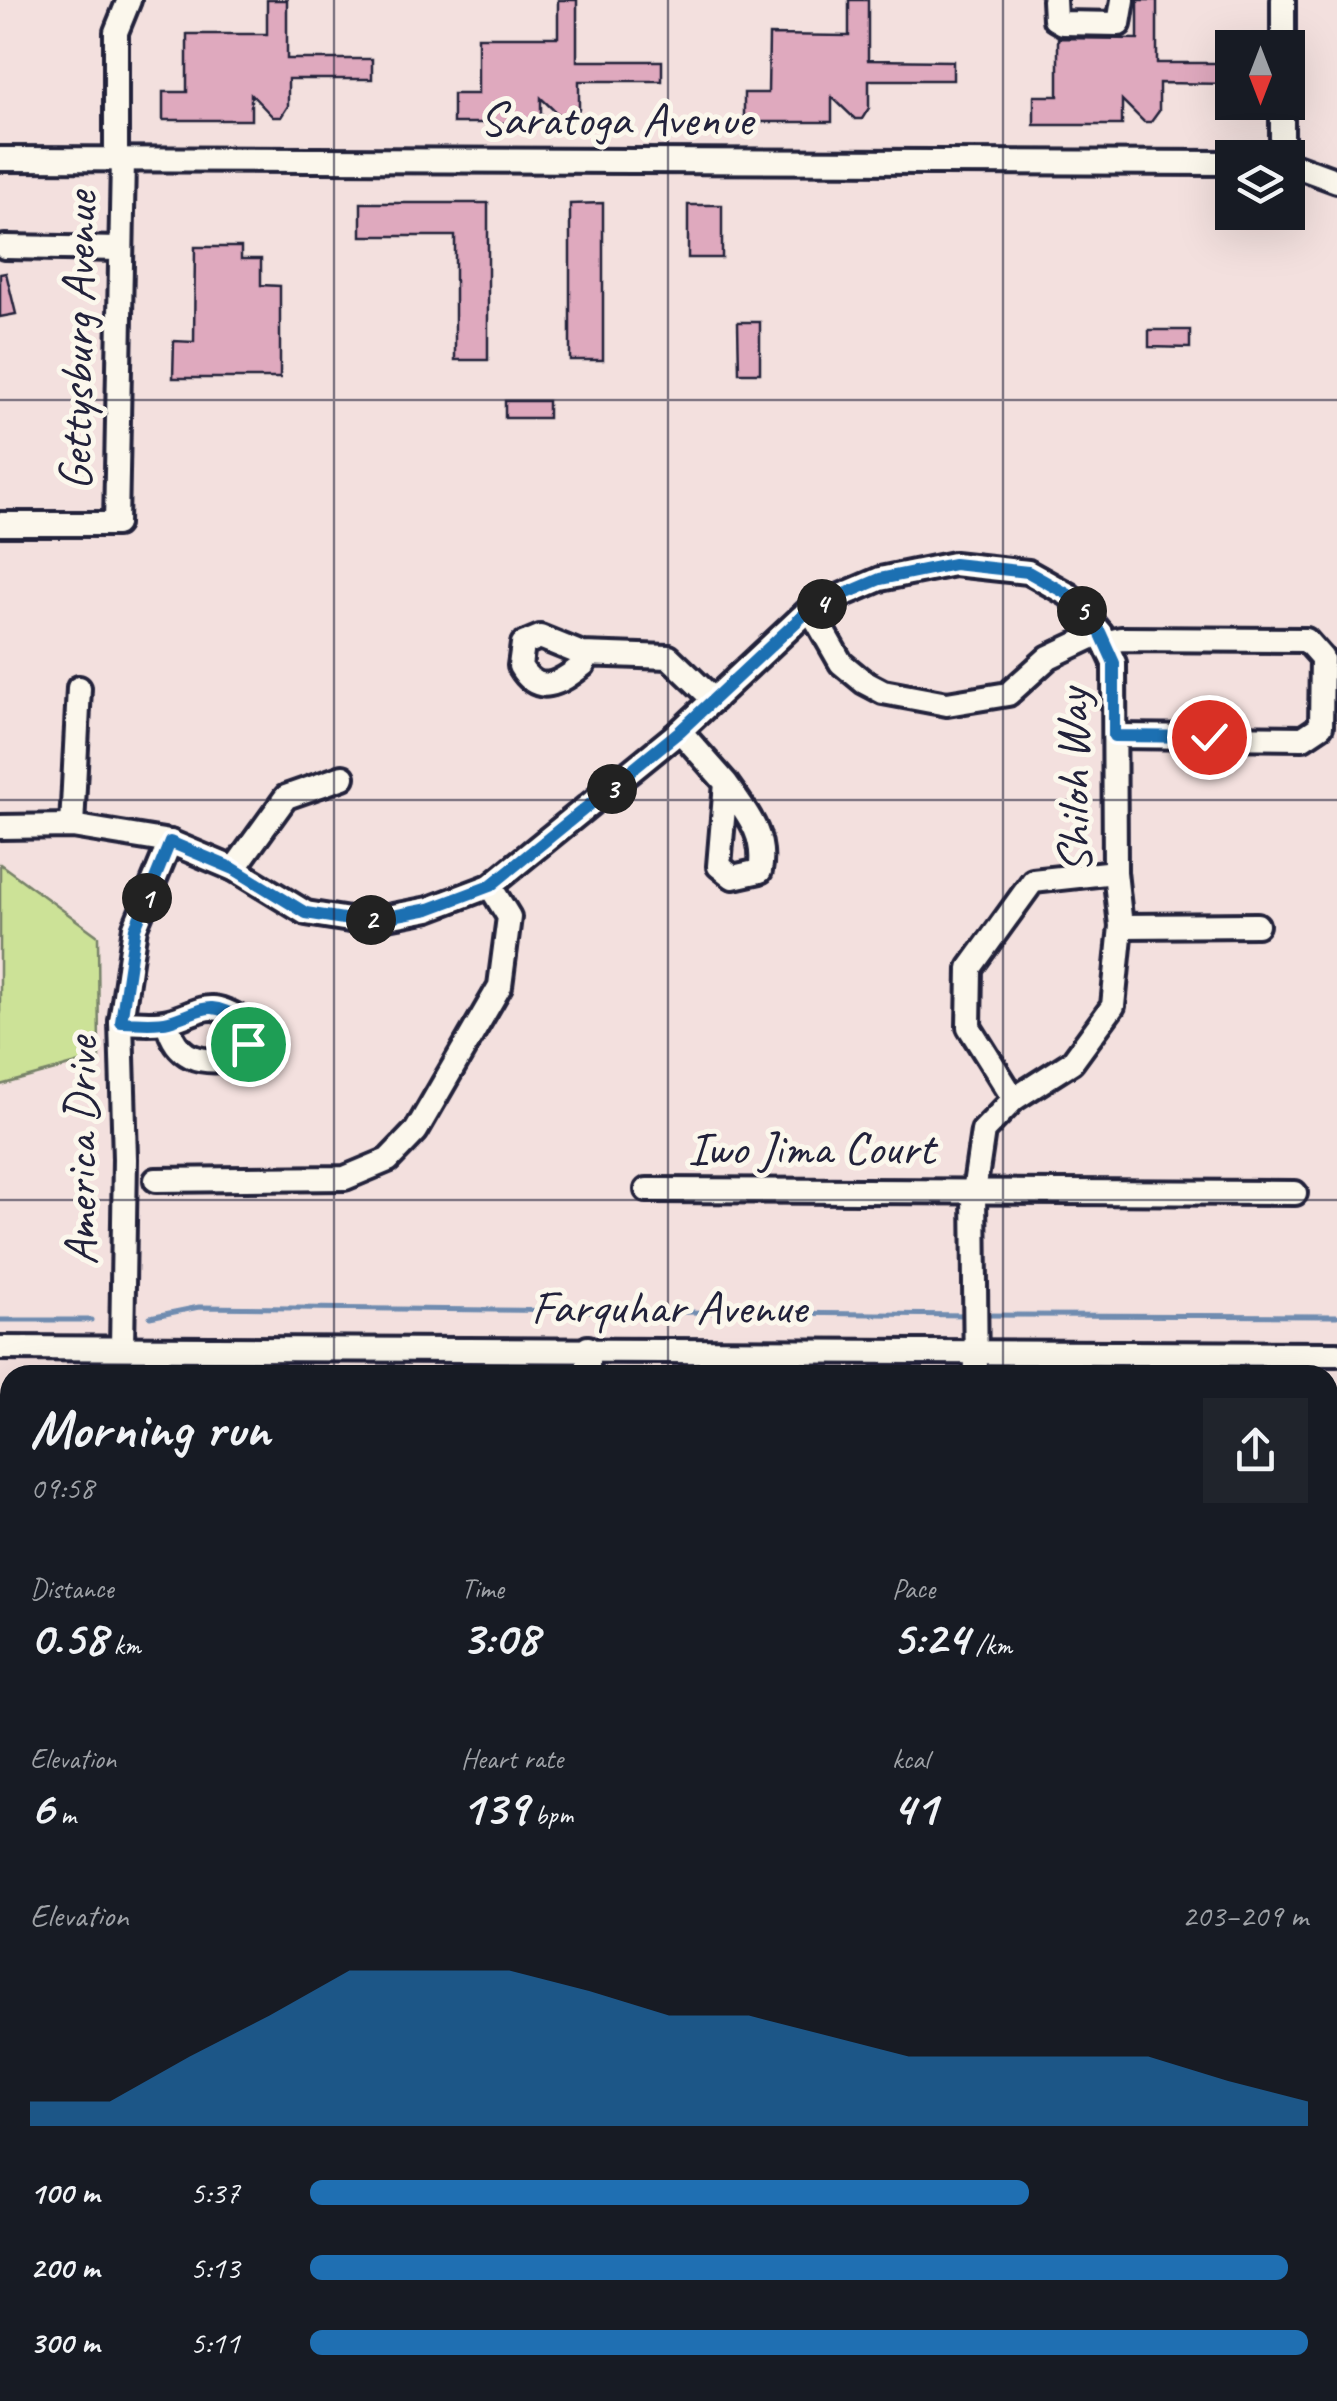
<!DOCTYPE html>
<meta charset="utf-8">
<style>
:root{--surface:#171b24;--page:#20242c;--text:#f1f3f6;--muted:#9ea1a6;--accent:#1f6fb2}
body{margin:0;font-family:Caveat,sans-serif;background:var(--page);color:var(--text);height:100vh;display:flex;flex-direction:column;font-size:38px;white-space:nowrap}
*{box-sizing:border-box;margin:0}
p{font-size:32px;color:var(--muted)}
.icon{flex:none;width:55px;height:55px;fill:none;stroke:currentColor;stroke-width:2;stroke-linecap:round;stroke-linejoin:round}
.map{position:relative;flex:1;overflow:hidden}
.side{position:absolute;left:0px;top:1365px;width:1338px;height:1038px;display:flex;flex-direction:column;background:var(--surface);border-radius:30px 30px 0 0;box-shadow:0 10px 40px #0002}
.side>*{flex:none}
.needle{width:65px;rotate:180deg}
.fabs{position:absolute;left:1215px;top:30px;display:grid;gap:20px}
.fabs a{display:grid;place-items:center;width:90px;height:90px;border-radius:0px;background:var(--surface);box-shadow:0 10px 40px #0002;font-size:50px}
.pin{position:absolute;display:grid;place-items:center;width:85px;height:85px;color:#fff;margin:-42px;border:5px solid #fff;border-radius:50%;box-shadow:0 2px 10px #0007}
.km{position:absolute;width:50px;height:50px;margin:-25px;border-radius:50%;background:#222;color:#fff;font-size:28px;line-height:50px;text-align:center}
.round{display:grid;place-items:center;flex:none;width:105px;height:105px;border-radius:0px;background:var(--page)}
.summary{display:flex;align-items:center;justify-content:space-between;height:170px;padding:0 30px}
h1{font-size:55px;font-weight:700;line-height:75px}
.figures{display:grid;grid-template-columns:repeat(3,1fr);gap:15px;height:170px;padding:10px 30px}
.figures div{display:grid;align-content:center}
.figures b{font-size:50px;font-weight:700}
.figures small{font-size:28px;font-weight:400}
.figures p{font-size:28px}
.chart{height:280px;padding:20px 30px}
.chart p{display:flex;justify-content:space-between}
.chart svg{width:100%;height:180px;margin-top:10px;fill:var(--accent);opacity:.7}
ul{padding:0 30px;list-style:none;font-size:32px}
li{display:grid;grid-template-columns:160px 120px 1fr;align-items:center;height:75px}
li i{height:25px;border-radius:12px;background:var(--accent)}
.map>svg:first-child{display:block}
.green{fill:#cce297;stroke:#778269;stroke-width:2.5}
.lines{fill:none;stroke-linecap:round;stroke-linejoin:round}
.stream{stroke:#6f8cb0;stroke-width:5}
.building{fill:#dfa9be;stroke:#22223b;stroke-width:2.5}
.minor-casing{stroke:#22223b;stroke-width:30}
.minor{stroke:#fbf7ec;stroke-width:22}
.route-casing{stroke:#fff;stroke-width:20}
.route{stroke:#1f6fb2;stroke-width:12}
.grid{fill:none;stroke:#22223b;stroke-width:2.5;stroke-opacity:0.55}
.labels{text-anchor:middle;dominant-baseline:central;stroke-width:10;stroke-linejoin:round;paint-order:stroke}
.street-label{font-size:48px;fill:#22223b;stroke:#fbf7ec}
</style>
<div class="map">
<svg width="1337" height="2401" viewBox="0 0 1337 2401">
<rect width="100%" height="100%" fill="#f3e0de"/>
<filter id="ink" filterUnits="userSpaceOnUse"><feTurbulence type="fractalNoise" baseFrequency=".01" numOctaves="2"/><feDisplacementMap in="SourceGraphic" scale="20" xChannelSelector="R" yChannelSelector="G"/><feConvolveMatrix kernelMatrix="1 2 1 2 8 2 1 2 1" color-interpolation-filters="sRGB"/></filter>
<g filter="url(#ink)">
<polygon class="green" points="0,864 98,936 99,1058 0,1085"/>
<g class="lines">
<g class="stream">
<polyline points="982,1315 1337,1316"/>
<polyline points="150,1317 199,1307 971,1315"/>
<polyline points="0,1320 91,1320"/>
</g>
</g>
<g class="building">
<polygon points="267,0 287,0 287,59 372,59 372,79 288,79 288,106 281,117 273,117 251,94 251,120 163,120 163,92 187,92 187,34 267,34"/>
<polygon points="558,0 577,0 577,61 662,61 662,81 579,81 579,109 571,120 564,120 541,98 541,123 453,123 453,94 478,94 478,37 558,37"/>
<polygon points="849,0 868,0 868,60 953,61 953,80 869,80 869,108 862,119 855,119 832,97 832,122 744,122 744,93 768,93 769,35 849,36"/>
<polygon points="1138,0 1157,0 1157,63 1232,63 1232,84 1159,83 1159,111 1151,122 1144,122 1122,100 1122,125 1034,125 1034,96 1058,96 1058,38 1138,39"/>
<polygon points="361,203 488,203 488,360 455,360 455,236 361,236"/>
<polygon points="603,203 603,360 570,360 570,204"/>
<rect x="688" y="205" width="34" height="53"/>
<polygon points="195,247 241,247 241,259 261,259 261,285 280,286 280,378 173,378 174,341 194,342"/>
<polygon points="6,273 16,314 0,317 0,274"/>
<polygon points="738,322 760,322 760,373 739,373"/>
<polygon points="1149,330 1190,330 1190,348 1149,347"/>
<rect x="505" y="401" width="43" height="17"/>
</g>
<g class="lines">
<defs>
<g id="minor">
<polyline points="1054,0 1055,19 1062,23 1119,24 1123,0"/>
<polyline points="1283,48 1283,0"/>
<polyline points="1282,158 1282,102"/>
<polyline points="0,159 1232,163"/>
<polyline points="116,160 116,32 129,0"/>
<polyline points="1288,163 1337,181"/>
<polyline points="5,247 121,249"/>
<polyline points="0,524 116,524 123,160"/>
<polyline points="810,609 841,663 864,682 883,692 947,704 1008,694 1049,657 1100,633"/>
<polyline points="1105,643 1121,639 1306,640 1322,658 1321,726 1303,738 1115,736"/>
<path d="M582,654L583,665C559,684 538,697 520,666L523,644L540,637L582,654L669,657L714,700"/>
<path d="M680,731L726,783L719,866L733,877L760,871C767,835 746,812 726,783"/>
<polyline points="72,826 79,688"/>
<polyline points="0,827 72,826 170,842 234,869 306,913 362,922 429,909 490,886 680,731 810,609 880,579 954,564 1028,572 1069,595 1100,633 1114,663 1115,872 1121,926 1113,1006 1072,1062 1014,1099 983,1131 974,1192 976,1375"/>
<polyline points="234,869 286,797 343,777"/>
<polyline points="1121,926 1257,925"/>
<path d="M121,1022C135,1022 155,1025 169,1021C204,1011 206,998 243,1020L247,1044L234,1059C199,1064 176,1059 167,1022"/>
<polyline points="1014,1099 969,1027 970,968 1033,881 1115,872"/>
<polyline points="156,1180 345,1178 388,1160 416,1131 500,986 509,917 490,886"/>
<polyline points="647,1190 1295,1193"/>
<polyline points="0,1348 1337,1354"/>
<polyline points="122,1348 125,1159 121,1022 135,927 170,842"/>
<polyline points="588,1348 588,1375"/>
<polyline points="0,1537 10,1537"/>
<polyline points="1328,1539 1337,1539"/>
<polyline points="0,1720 10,1720"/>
<polyline points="1328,1725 1337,1725"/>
<polyline points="0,1912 10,1912"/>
<polyline points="1328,1920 1337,1920"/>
<polyline points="0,2099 10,2099"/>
<polyline points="1328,2102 1337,2102"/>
<polyline points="0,2286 10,2286"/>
<polyline points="1328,2292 1337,2292"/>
<polyline points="583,2392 583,2401"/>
<polyline points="944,2392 944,2401"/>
<polyline points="1266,2392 1266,2401"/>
<polyline points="0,2398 412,2401"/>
<polyline points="459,2401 459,2392"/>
<polyline points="544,2401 546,2392"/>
<polyline points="746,2401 746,2392"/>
<polyline points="1181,2401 1181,2392"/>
</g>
</defs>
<use href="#minor" class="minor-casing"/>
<use href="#minor" class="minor"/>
</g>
</g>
<g class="lines" filter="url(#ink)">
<defs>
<path id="route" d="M248,1044L242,1020C206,998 204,1011 169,1021C155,1025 135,1022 121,1022L135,928L170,842L234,869L306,913L362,922L429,909L490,886L680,731L810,609L880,579L954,564L1028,572L1069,595L1100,632L1114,663V736L1209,737"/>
</defs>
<use href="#route" class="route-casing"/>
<use href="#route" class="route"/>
</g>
<path class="grid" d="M334,0V1375M668,0V1375M1003,0V1375M0,400H1337M0,800H1337M0,1200H1337M0,1601H10M1328,1601H1337M0,2001H10M1328,2001H1337M334,2392V2401M668,2392V2401M1003,2392V2401"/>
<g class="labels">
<g class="street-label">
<text x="616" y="119">Saratoga Avenue</text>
<text transform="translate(77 341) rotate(-89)">Gettysburg Avenue</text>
<text transform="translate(1073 781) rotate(-91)">Shiloh Way</text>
<text x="811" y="1148">Iwo Jima Court</text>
<text transform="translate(80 1151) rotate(-90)">America Drive</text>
<text x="669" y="1307">Farquhar Avenue</text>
</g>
</g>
</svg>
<div class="fabs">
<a><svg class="needle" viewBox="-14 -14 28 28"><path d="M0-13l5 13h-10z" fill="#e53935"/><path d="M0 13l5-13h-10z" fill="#9ea1a6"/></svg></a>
<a><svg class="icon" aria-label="layers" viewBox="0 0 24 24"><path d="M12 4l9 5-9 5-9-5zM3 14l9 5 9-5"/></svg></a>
</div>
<div class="pin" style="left:248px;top:1044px;background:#1e9e55"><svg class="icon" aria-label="arrive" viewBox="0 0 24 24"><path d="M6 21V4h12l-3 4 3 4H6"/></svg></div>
<div class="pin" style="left:1209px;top:737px;background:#d93025"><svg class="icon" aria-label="check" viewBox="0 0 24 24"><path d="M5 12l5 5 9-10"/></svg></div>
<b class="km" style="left:147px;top:898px">1</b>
<b class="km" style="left:371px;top:920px">2</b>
<b class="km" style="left:612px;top:789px">3</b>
<b class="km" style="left:822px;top:604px">4</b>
<b class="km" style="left:1082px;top:611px">5</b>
<section class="side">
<div class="summary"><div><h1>Morning run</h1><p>09:58</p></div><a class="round"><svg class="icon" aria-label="share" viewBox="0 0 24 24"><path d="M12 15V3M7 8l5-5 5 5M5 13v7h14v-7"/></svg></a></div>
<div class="figures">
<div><p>Distance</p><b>0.58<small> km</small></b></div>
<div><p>Time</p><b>3:08</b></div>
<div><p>Pace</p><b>5:24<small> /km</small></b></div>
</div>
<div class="figures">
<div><p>Elevation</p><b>6<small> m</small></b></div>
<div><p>Heart rate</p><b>139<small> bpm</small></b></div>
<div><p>kcal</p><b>41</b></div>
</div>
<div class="chart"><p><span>Elevation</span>203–209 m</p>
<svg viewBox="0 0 160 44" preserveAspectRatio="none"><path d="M0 44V38L10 38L20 27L30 17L40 6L50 6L60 6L70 11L80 17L90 17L100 22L110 27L120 27L130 27L140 27L150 33L160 38V44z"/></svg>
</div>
<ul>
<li><b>100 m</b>5:37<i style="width:72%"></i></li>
<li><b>200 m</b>5:13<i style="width:98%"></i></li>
<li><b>300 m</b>5:11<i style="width:100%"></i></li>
</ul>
</section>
</div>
